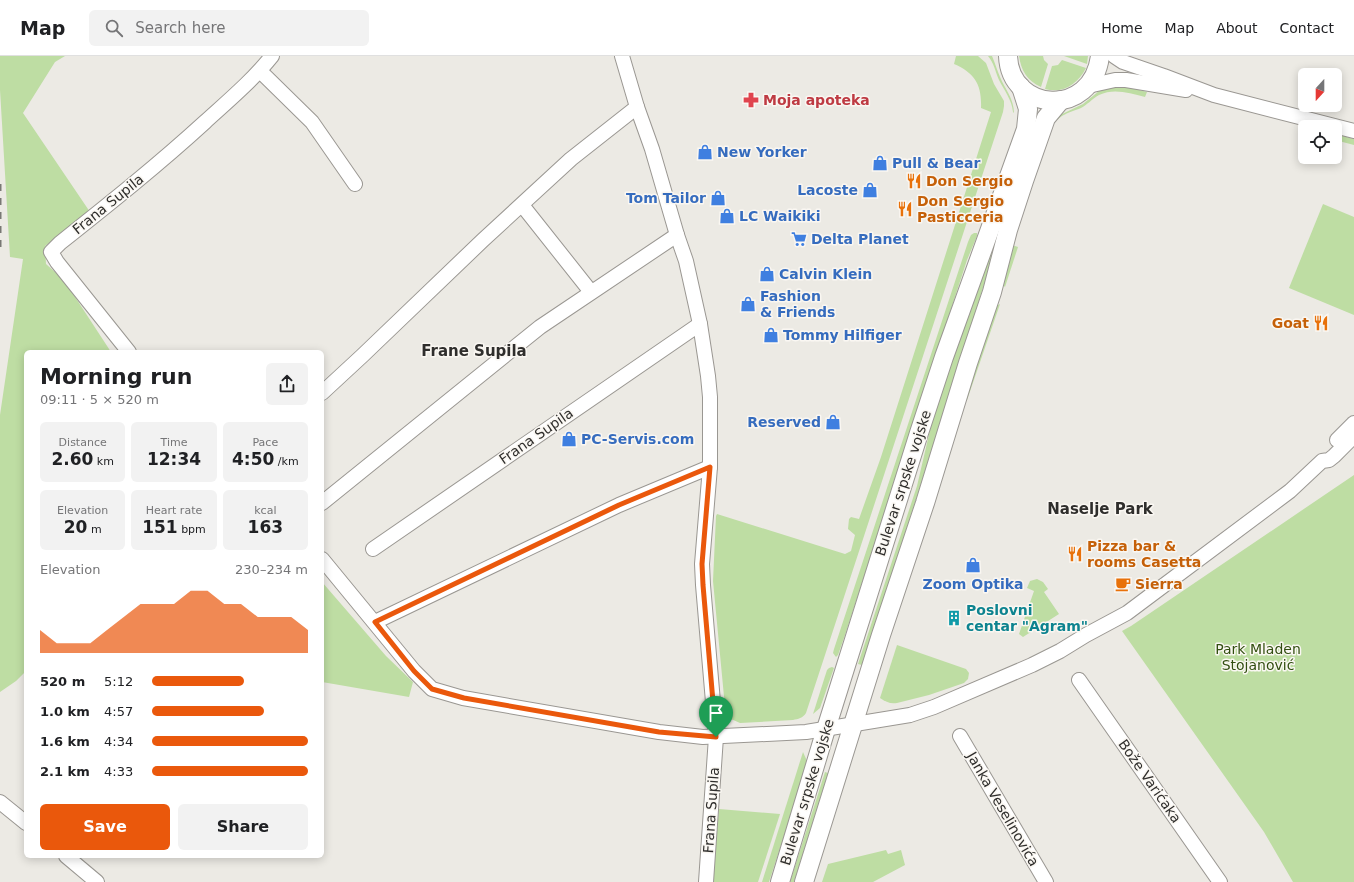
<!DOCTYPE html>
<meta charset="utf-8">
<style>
:root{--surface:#fff;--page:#f2f2f2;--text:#202124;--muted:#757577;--line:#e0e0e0;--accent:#ea580c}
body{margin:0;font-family:"DejaVu Sans",sans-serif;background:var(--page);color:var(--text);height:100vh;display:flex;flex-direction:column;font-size:15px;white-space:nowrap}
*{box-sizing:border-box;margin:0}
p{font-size:13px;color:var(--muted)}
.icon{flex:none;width:22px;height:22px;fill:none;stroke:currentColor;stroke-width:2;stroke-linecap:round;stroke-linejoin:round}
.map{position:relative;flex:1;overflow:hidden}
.panel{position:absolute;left:24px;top:294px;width:300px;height:508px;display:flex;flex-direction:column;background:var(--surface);border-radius:6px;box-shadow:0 2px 10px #0003}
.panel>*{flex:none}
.needle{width:26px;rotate:201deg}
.buttons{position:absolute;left:1298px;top:12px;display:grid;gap:8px}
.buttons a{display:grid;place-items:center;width:44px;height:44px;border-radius:6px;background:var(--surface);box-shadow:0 2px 10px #0003;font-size:20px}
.pin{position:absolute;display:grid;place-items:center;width:34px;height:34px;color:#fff;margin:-41px -17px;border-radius:50% 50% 50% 0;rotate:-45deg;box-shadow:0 0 4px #0007}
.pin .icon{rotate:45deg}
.round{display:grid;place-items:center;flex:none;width:42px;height:42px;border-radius:6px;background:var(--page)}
.headline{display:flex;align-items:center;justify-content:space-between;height:68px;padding:0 16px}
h1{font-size:22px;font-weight:800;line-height:30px}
.stats{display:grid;grid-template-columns:repeat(3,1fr);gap:6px;height:68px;padding:4px 16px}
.stats div{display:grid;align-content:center;border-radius:6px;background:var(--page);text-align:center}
.stats b{font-size:17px;font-weight:800}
.stats small{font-size:11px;font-weight:400}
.stats p{font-size:11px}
.chart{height:112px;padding:8px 16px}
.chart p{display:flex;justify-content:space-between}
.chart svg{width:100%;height:72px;margin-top:4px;fill:var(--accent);opacity:.7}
.primary-button{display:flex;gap:8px;margin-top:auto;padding:8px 16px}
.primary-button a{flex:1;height:46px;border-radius:6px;background:var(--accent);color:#fff;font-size:16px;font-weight:800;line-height:46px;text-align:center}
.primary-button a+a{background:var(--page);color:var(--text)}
ul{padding:0 16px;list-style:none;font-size:13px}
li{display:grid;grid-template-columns:64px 48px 1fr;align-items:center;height:30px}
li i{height:10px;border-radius:5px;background:var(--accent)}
header{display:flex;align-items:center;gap:24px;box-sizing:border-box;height:56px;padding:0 20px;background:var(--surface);border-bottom:1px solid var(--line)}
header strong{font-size:19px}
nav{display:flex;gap:22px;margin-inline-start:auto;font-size:14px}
.search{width:280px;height:36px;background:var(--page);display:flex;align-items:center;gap:10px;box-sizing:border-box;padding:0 14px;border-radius:6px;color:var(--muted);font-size:15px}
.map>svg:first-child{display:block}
.green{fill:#bedda3}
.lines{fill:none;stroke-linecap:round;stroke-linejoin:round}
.minor-casing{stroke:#9a9792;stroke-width:16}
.major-casing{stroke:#9a9792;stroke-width:20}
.minor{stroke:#fff;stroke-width:14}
.major{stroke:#fff;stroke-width:18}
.rail{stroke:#797874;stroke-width:3;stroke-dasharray:7 7;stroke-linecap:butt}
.route-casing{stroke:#fff;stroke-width:8}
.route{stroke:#ea580c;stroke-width:5}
.labels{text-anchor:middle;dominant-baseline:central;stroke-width:3;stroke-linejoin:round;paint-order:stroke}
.health-label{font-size:14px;font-weight:bold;fill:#be3a42;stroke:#faf7f2;text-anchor:start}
.shop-label{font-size:14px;font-weight:bold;fill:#366cbe;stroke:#faf7f2;text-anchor:start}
.food-label{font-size:14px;font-weight:bold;fill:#c56008;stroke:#faf7f2;text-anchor:start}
.street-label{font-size:14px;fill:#2f2e2c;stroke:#faf7f2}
.culture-label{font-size:14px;font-weight:bold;fill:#0d838f;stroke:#faf7f2;text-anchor:start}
.park-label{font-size:14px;fill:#314e0f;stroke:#faf7f2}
.neighbourhood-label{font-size:15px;font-weight:bold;fill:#2f2e2c;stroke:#faf7f2}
</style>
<header>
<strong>Map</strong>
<div class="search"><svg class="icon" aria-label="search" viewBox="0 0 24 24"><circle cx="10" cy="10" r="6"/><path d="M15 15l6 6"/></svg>Search here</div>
<nav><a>Home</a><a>Map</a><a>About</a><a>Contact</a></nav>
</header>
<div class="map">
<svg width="1354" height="826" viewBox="0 0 1354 826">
<rect width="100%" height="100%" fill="#eceae4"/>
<g class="green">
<polygon points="0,0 65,0 55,6 23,57 90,156 45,190 46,208 64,224 111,296 26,296 26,615 16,625 0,636 0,359 23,203 10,201 0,34"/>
<path d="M956,0H978L986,7L994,28L1004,45V50L1003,56L806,657C803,662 798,663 793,664L740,667L731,663L725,651L713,525L716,460L717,458L845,498L851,495L855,479L848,473L849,463L851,461L859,463L881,401L991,56L981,52C982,29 975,17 954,8Z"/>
<path d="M988,0H992C995,7 997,14 1000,21C1005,33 1014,43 1014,57L1013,56C1012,44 1004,34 999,24C995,15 994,7 988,0Z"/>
<path d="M1019,0H1043L1044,4L1048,8L1041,31C1027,25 1021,14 1019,0Z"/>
<polygon points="1064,0 1088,0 1087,8"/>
<path d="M1062,4L1086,12C1078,28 1063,38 1045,33L1052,10L1058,9Z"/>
<path d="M1109,31H1128L1147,36L1145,41C1129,37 1114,32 1099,39C1092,43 1087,49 1081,52C1068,57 1061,58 1052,70V65L1058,60L1083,48L1099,35Z"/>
<polygon points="1335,78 1354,83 1354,89 1335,84"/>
<polygon points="1323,148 1354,161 1354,259 1289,232"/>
<polygon points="974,177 977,177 977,180 967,204 845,579 838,599 836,601 833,597 834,593 968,186 971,179"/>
<polygon points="1012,189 1018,191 1005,231 1003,229"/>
<polygon points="991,193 993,195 988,216 918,437 862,609 858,608 917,430 937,344"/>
<polygon points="1000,248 967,344 966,341 996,250"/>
<polygon points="1354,419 1354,826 1293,826 1264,776 1122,575 1131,570"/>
<polygon points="1037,523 1043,526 1048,533 1044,536 1059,558 1023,581 1019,578 1034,535 1027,532 1030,525"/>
<polygon points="322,526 386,600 413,626 409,641 322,626"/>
<path d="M897,589L966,613L969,617L968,623L964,627L929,639L897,647C890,648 886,646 880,642Z"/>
<polygon points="832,611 834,612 820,652 813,658 827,614 829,612"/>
<polygon points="803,696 807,705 806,712 769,826 762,826"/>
<polygon points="825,716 828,717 794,826 790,826"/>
<polygon points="719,753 780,758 758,826 712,826"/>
<polygon points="886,794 888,798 901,794 905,809 873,826 822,826 828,808"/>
</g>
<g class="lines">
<defs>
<g id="minor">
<polyline points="622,0 637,51 652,93 677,179 686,205 700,268 708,320 710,341 710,411 702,508 703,529 716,681 706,826"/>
<polyline points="1114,0 1123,6 1164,20 1214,39 1354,75"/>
<polyline points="260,15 312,66 355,128"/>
<polyline points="1088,30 1115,24 1126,24 1186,34"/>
<polyline points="522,149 591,236"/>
<path d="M129,296L57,206L51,196L60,187C109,148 158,109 205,66C228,45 252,25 272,0"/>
<polyline points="322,337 362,300 483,184 571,103 637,51"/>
<polyline points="1337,384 1354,367"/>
<polyline points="322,447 540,271 677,179"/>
<polyline points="373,493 700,268"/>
<polyline points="322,503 414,615 432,633 463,642 659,676 703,681 806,676 910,659 934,651 1032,609 1060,595 1086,579 1127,557 1290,435 1322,405 1329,404 1334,400 1354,380"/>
<polyline points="375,566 619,449 710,411"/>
<polyline points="1079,624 1220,826"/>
<polyline points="960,680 1046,826"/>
<polyline points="0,746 26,767"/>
<polyline points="66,800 97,826"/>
</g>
<g id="major">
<path d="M1008,0C1010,56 1092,63 1100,0"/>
<polyline points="780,826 826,673 919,377 944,301 1026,73 1028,53 1021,31"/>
<polyline points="804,826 881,579 925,447 968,307 992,236 1008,174 1024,125 1046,62 1061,44"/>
</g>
</defs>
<use href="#minor" class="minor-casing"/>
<use href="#major" class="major-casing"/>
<use href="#minor" class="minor"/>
<use href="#major" class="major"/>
<polyline class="rail" points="0,128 0,193"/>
</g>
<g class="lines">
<defs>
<polygon id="route" points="710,411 702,508 703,529 716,681 659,676 464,642 432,633 414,615 375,566 619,449"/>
</defs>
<use href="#route" class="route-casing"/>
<use href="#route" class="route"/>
</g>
<defs>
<symbol id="pharmacy-bare" viewBox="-9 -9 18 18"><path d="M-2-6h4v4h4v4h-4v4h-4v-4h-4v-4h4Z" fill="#e0444e" stroke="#faf7f2" stroke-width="2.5" paint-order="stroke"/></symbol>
<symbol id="shop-bare" viewBox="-9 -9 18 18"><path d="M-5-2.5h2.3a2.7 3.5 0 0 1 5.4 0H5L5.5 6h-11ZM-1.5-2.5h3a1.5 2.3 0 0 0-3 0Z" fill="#3f7fe0" stroke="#faf7f2" stroke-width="2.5" paint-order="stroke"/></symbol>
<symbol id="restaurant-bare" viewBox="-9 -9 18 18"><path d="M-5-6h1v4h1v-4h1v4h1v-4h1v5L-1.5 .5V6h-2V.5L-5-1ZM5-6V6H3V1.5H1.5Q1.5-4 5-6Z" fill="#e8710a" stroke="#faf7f2" stroke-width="2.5" paint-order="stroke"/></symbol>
<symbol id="supermarket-bare" viewBox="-9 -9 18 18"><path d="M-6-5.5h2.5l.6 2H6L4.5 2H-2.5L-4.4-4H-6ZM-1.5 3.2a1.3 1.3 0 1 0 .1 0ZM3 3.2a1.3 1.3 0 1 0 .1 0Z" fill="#3f7fe0" stroke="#faf7f2" stroke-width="2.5" paint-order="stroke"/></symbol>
<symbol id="cafe-bare" viewBox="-9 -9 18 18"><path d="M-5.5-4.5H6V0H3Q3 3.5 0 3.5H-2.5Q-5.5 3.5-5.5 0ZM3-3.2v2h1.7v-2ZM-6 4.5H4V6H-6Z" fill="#e8710a" stroke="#faf7f2" stroke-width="2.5" paint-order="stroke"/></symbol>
<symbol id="building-bare" viewBox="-9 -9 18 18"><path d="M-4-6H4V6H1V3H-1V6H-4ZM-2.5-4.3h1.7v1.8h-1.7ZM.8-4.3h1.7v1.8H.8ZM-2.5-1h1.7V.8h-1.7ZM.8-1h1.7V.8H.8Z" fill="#0f9aa8" stroke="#faf7f2" stroke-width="2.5" paint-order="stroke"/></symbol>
</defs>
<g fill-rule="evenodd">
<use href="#pharmacy-bare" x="740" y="33" width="22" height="22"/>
<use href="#shop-bare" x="694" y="85" width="22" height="22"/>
<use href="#shop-bare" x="869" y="96" width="22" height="22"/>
<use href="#restaurant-bare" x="903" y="114" width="22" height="22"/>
<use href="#shop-bare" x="859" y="123" width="22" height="22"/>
<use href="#shop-bare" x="707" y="131" width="22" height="22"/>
<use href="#restaurant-bare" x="894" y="142" width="22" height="22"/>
<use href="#shop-bare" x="716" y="149" width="22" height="22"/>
<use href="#supermarket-bare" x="788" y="172" width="22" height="22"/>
<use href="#shop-bare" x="756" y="207" width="22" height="22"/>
<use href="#shop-bare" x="737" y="237" width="22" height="22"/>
<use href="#restaurant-bare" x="1310" y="256" width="22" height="22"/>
<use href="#shop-bare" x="760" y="268" width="22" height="22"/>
<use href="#shop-bare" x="822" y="355" width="22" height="22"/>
<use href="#shop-bare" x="558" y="372" width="22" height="22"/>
<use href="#restaurant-bare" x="1064" y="487" width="22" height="22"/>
<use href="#shop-bare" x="962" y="498" width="22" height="22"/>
<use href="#cafe-bare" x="1112" y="517" width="22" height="22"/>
<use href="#building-bare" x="943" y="551" width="22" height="22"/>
</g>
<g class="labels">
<g class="health-label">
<text x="763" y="44">Moja apoteka</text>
</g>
<g class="shop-label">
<text x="717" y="96">New Yorker</text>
<text x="892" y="107">Pull &amp; Bear</text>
<text x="858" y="134" text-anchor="end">Lacoste</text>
<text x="706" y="142" text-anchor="end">Tom Tailor</text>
<text x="739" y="160">LC Waikiki</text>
<text x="811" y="183">Delta Planet</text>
<text x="779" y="218">Calvin Klein</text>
<text x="760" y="240">Fashion<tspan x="760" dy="16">&amp; Friends</tspan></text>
<text x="783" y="279">Tommy Hilfiger</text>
<text x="821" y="366" text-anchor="end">Reserved</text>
<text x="581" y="383">PC-Servis.com</text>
<text x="973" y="528" text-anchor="middle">Zoom Optika</text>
</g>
<g class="food-label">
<text x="926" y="125">Don Sergio</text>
<text x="917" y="145">Don Sergio<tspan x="917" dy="16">Pasticceria</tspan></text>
<text x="1309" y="267" text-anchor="end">Goat</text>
<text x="1087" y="490">Pizza bar &amp;<tspan x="1087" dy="16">rooms Casetta</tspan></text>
<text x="1135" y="528">Sierra</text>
</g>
<g class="street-label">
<text transform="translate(108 148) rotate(-39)">Frana Supila</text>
<text transform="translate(536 380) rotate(-35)">Frana Supila</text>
<text transform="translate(903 427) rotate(-72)">Bulevar srpske vojske</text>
<text transform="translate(1150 725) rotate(55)">Bože Varićaka</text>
<text transform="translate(807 736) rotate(-73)">Bulevar srpske vojske</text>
<text transform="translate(1003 753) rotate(60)">Janka Veselinovića</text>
<text transform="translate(711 754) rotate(-86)">Frana Supila</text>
</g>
<g class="culture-label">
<text x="966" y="554">Poslovni<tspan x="966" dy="16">centar "Agram"</tspan></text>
</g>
<g class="park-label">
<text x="1258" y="593">Park Mladen<tspan x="1258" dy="16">Stojanović</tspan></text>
</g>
<g class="neighbourhood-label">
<text x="474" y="295">Frane Supila</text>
<text x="1100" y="453">Naselje Park</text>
</g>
</g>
</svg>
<div class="buttons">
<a><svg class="needle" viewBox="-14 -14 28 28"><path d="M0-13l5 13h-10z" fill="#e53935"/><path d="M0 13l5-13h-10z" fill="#757577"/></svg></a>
<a><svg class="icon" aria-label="locate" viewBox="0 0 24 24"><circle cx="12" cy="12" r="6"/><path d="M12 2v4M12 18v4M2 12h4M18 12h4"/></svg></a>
</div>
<div class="pin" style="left:716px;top:681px;background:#1e9e55"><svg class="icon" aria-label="arrive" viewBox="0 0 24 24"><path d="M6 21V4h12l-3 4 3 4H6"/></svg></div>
<section class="panel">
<div class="headline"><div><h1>Morning run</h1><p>09:11 · 5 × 520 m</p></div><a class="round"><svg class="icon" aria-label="share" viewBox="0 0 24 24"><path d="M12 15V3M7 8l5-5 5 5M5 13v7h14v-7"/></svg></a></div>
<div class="stats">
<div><p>Distance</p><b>2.60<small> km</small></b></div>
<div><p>Time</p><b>12:34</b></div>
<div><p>Pace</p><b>4:50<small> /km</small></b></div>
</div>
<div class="stats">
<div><p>Elevation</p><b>20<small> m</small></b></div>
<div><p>Heart rate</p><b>151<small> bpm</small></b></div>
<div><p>kcal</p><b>163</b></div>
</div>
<div class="chart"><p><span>Elevation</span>230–234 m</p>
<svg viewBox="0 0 160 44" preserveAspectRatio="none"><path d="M0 44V30L10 38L20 38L30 38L40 30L50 22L60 14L70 14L80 14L90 6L100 6L110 14L120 14L130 22L140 22L150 22L160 30V44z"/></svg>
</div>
<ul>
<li><b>520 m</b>5:12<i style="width:59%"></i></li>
<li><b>1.0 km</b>4:57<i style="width:72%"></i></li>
<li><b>1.6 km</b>4:34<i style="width:100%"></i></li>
<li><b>2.1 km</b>4:33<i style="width:100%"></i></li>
</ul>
<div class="primary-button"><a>Save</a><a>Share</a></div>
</section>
</div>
